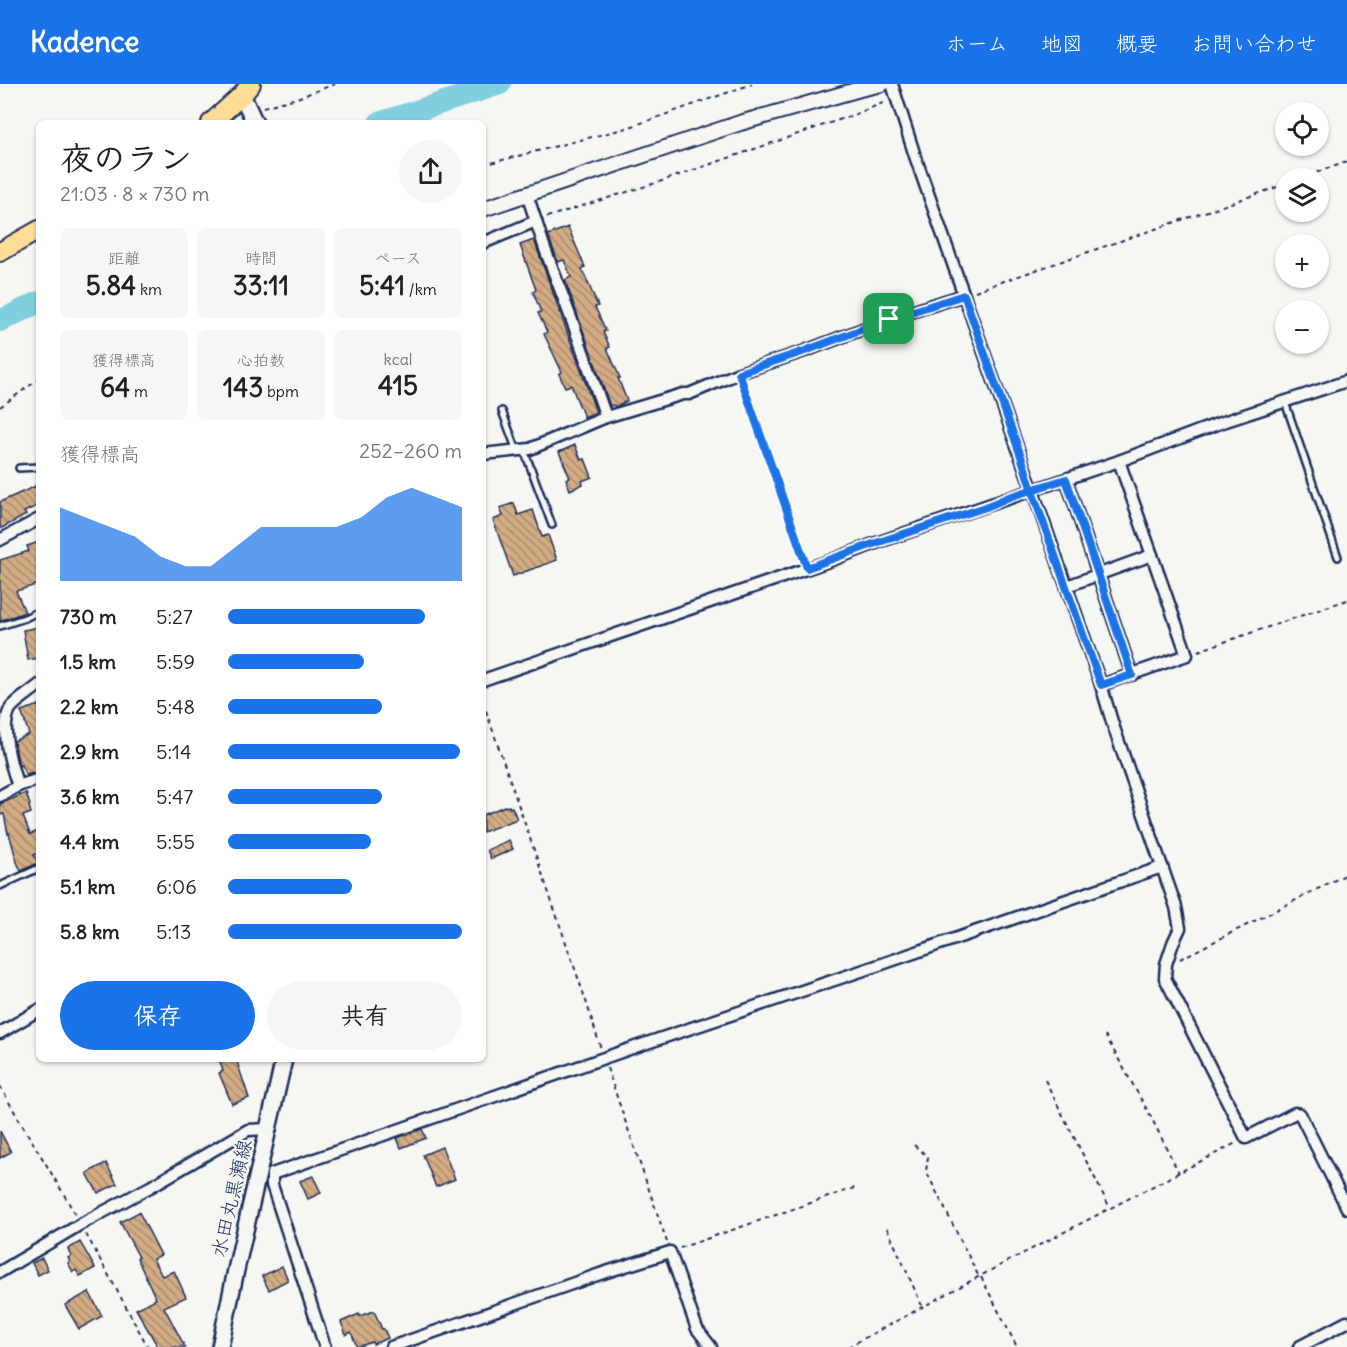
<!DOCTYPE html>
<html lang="ja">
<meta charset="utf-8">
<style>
:root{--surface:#fff;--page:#f6f6f6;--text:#202124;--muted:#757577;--accent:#1a73e8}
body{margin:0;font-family:Delius,"Klee One",sans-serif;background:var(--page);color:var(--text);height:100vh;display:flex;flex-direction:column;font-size:22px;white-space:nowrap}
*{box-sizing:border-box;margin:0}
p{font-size:20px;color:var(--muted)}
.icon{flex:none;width:33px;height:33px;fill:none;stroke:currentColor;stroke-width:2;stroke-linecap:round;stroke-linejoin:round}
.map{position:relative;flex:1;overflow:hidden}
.panel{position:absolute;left:36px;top:36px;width:450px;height:942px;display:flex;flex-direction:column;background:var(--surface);border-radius:9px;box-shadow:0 2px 4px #0004}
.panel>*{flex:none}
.buttons{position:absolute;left:1275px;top:18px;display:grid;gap:12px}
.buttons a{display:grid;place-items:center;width:54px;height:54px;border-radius:50%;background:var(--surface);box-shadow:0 2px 4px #0004;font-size:30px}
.pin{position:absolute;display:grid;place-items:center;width:51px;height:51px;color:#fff;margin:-26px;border-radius:12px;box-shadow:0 3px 9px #0006}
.round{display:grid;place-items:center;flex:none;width:63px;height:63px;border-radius:32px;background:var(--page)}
.head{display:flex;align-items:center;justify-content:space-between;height:102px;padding:0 24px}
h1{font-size:33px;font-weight:800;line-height:45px}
.metrics{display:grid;grid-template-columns:repeat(3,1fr);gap:9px;height:102px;padding:6px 24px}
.metrics div{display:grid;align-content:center;border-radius:9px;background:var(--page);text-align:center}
.metrics b{font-size:26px;font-weight:800}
.metrics small{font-size:16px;font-weight:400}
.metrics p{font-size:16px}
.chart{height:168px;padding:12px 24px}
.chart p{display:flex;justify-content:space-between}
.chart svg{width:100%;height:108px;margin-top:6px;fill:var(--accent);opacity:.7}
.primary-button{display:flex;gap:12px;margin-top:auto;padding:12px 24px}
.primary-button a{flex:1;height:69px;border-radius:36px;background:var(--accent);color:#fff;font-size:24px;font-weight:800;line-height:69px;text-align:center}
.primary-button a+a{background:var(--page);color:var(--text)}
ul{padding:0 24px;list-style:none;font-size:20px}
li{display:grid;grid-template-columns:96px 72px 1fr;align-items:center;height:45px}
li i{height:15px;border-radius:8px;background:var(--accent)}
header{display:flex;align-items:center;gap:36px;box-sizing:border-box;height:84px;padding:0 30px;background:var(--accent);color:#fff}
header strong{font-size:28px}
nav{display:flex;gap:33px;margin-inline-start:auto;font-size:21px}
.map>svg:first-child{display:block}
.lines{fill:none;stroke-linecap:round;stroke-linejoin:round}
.river{stroke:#81cfde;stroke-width:22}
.building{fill:url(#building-back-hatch);stroke:#1b2f5e;stroke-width:1.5}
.service-casing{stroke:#1b2f5e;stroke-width:10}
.minor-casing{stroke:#1b2f5e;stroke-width:15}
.tertiary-casing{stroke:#1b2f5e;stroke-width:18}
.secondary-casing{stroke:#1b2f5e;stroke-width:20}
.trunk-casing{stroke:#1b2f5e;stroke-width:22}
.path{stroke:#1b2f5e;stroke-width:2;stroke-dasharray:4.5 4.5;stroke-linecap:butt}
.service{stroke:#f6f6f2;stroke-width:5}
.minor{stroke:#f6f6f2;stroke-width:10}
.tertiary{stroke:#f6f6f2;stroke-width:14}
.secondary{stroke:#f6f6f2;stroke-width:15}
.trunk{stroke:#ffdd96;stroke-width:18}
.route-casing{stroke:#fff;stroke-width:12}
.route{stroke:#1a73e8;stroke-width:8}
.labels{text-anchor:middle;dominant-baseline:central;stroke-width:4.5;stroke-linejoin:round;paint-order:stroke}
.street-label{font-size:20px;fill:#1b2f5e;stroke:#f6f6f2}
</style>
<header>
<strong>Kadence</strong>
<nav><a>ホーム</a><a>地図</a><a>概要</a><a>お問い合わせ</a></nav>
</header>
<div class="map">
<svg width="1347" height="1263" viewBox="0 0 1347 1263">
<defs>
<pattern id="building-back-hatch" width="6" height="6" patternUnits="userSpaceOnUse" patternTransform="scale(1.5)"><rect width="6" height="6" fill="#d3ac84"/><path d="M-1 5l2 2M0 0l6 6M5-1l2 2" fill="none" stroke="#aa8c6f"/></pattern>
</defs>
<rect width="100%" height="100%" fill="#f6f6f2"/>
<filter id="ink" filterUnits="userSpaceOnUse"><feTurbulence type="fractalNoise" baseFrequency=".0167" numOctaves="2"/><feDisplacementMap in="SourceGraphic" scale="12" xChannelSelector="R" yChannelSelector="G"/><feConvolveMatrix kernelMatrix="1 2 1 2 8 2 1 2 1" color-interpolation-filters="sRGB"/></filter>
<g filter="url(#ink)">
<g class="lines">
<g class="river">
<polyline points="379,39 500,0"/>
<polyline points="0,237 39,218"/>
</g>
</g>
<g class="building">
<polygon points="568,143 585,183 582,185 598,222 595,223 606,247 603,248 610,263 607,264 620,294 618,294 627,317 615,323 614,321 610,322 565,196 571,193 564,176 558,178 548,151"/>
<polygon points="534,156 596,328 584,333 571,301 565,303 559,290 562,288 544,250 547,248 538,229 541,228 533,208 536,206 520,161"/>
<polygon points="575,361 581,376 585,375 592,393 582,397 583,400 570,406 566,395 570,394 559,368"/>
<polygon points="36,402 39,407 39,421 24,428 26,431 0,445 0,418"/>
<polygon points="514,419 518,431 533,426 542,453 548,451 557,476 513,492 493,436 503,432 500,424"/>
<polygon points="39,458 39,490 37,490 39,500 16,507 25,528 0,537 0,476 29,467 27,462"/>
<polygon points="39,543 39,574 28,576 23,546"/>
<polygon points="39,621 39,687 26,691 21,681 19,682 14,657 29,650 21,627"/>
<polygon points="26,709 30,721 29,722 31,729 23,732 30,750 39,747 39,769 34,771 38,779 21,787 17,778 9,749 8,750 4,730 0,731 0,720"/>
<polygon points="505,722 506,723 509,722 510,724 512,723 517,735 483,748 483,731"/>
<polygon points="509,756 513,765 491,775 487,766"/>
<polygon points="219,975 236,975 249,1014 232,1020 219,989 223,987"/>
<polygon points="422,1045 426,1054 401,1064 397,1054"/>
<polygon points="0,1047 11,1068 0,1074"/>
<polygon points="442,1063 455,1095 436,1103 423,1071"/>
<polygon points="106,1079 117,1100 98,1109 87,1089"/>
<polygon points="313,1092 321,1109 308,1115 300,1097"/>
<polygon points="139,1128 161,1171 153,1175 162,1192 174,1187 186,1213 164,1223 185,1263 158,1263 136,1225 156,1215 137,1174 139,1173 120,1138"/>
<polygon points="80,1158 95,1184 80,1192 76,1186 73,1188 68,1179 70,1177 68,1174 71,1172 68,1165"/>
<polygon points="42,1174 48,1186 38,1191 32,1179"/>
<polygon points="282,1182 288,1196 269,1206 262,1192"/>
<polygon points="89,1208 102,1232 79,1245 65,1221"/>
<polygon points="374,1227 382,1245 384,1245 388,1254 373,1260 372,1258 357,1263 351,1248 346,1251 341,1238 359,1230 360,1232"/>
</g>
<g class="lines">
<defs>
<g id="service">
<polyline points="1285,318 1338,473"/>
<polyline points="502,327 517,367"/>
<polyline points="524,366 552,441"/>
<polyline points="19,384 39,383"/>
<polyline points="0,542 25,534 39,527"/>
<polyline points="0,802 39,784"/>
</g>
<g id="minor">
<polyline points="892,0 915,72 1101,601 1113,641 1176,823 1180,844 1173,859 1166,880 1165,894 1246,1054 1295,1029 1300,1030 1347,1124"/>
<polyline points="527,110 545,165 574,242 606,333"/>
<polyline points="483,159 536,137"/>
<polyline points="483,370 530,365 606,333 683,310 689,310 739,289 805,267 889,235 964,211"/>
<polyline points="1066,395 1132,591"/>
<polyline points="0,456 39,435"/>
<polyline points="1067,502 1152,471"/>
<polyline points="483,596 832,476 876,459 1119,377 1220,339 1347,297"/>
<polyline points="1101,601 1187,571 1119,377"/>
<path d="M18,702C11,682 0,645 10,625C17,616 30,609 39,601"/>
<polyline points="0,712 18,702 39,695"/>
<polyline points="0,949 39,926"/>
<polyline points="0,1188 81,1140 150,1103 248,1046 268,1045"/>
<polyline points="325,1263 272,1101 272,1090 641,961 882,880 1162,783"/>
<polyline points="391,1263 600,1190 670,1168 697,1245 711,1263"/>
<polyline points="1299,1263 1347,1238"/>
</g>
<polyline id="tertiary" points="483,125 740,39 860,5 882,0"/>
<g id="secondary">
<polyline points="242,11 255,39"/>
<polyline points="220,1263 236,1186 284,975"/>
</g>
<g id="trunk">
<polyline points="211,39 242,11 251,0"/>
<polyline points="0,168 39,146"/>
</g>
</defs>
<use href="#service" class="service-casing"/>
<use href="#minor" class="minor-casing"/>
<use href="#tertiary" class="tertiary-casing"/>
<use href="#secondary" class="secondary-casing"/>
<use href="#trunk" class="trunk-casing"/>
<g class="path">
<polyline points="263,23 297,14 335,0"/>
<polyline points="483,81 627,44 752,0"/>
<polyline points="1300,94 1347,78"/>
<polyline points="547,133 659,98 856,30 885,18"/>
<polyline points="975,207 1286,100"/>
<polyline points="743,300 803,473"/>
<polyline points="0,323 39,295"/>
<polyline points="1198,567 1347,516"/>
<polyline points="483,618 586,917 601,965"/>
<polyline points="1180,875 1347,790"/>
<polyline points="1105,951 1151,1033 1179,1089"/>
<polyline points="607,984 667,1158"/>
<polyline points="1045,996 1110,1124"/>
<path d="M0,1002C24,1046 52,1088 76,1132"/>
<polyline points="914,1061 928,1073 926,1087 979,1193"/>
<polyline points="887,1144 923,1224"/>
<polyline points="86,1150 148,1263"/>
<polyline points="680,1164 857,1103"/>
<polyline points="981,1193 1017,1263"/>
<polyline points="848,1263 995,1184 1236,1059"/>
</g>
<use href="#service" class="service"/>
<use href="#minor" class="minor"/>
<use href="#tertiary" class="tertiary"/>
<use href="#secondary" class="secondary"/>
<use href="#trunk" class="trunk"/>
</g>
</g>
<g class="lines" filter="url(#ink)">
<defs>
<polyline id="route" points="889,235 964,211 1023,378 1032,407 1101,601 1132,591 1066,395 1009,413 986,423 876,459 807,484 739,289 805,267 889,235"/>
</defs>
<use href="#route" class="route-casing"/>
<use href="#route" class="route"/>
</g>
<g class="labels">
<g class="street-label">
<text transform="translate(231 1114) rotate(-77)">水田丸黒瀬線</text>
</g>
</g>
</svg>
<div class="buttons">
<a><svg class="icon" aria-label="locate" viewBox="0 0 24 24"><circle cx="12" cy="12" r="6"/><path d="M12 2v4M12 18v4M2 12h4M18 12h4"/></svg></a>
<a><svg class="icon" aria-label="layers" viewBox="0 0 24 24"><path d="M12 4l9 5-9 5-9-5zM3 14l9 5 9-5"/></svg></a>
<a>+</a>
<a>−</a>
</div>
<div class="pin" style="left:889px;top:235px;background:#1e9e55"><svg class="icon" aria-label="arrive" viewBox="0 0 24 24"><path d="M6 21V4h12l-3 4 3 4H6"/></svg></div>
<section class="panel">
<div class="head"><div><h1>夜のラン</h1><p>21:03 · 8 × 730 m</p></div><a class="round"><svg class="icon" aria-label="share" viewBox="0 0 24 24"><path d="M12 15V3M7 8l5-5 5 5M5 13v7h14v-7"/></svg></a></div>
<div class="metrics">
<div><p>距離</p><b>5.84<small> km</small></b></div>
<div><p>時間</p><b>33:11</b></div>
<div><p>ペース</p><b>5:41<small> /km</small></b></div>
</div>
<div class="metrics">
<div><p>獲得標高</p><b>64<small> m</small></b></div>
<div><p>心拍数</p><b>143<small> bpm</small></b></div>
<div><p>kcal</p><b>415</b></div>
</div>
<div class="chart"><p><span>獲得標高</span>252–260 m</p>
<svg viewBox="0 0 160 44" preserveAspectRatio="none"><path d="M0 44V14L10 18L20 22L30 26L40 34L50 38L60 38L70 30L80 22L90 22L100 22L110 22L120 18L130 10L140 6L150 10L160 14V44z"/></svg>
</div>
<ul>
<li><b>730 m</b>5:27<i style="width:84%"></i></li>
<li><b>1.5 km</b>5:59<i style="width:58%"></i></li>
<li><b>2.2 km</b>5:48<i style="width:66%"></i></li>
<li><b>2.9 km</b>5:14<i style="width:99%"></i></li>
<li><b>3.6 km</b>5:47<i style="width:66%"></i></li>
<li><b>4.4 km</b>5:55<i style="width:61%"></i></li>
<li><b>5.1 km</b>6:06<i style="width:53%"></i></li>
<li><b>5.8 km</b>5:13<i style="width:100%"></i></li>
</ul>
<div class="primary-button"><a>保存</a><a>共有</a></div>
</section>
</div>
